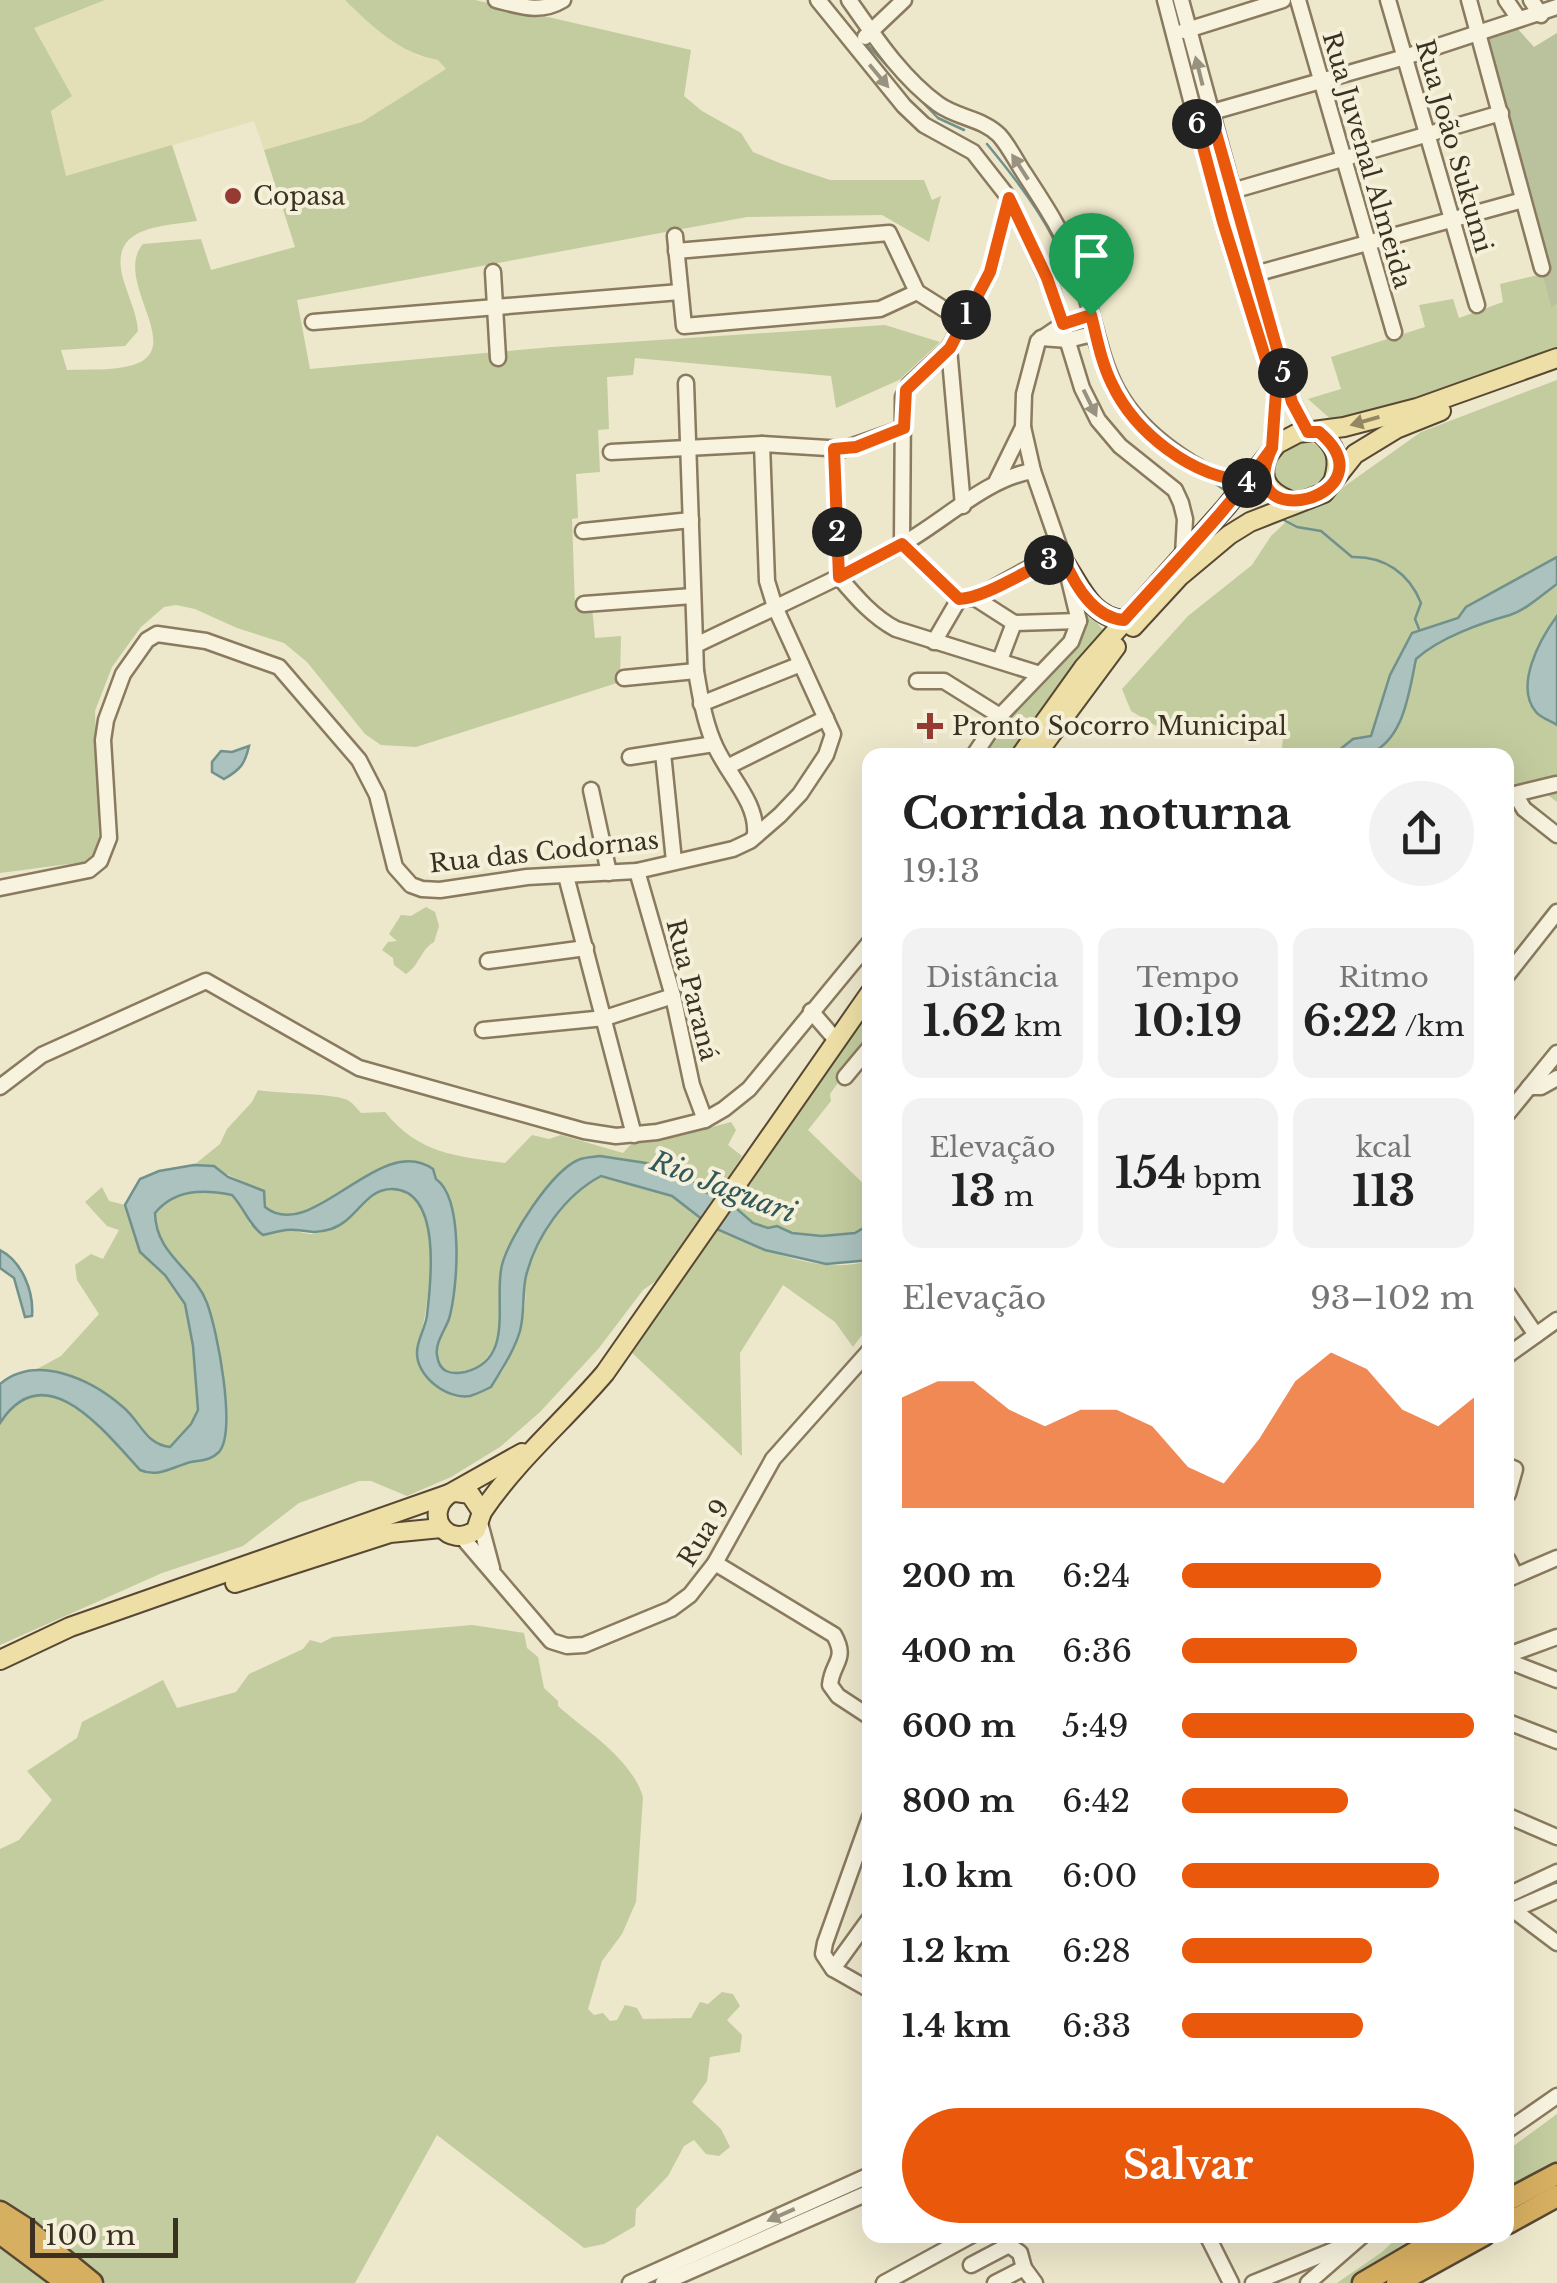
<!DOCTYPE html>
<html lang="pt">
<meta charset="utf-8">
<style>
:root{--surface:#fff;--page:#f2f2f2;--text:#222;--muted:#767676;--accent:#ea580c}
body{margin:0;font-family:"Libre Baskerville",serif;background:var(--page);color:var(--text);height:100vh;display:flex;flex-direction:column;font-size:38px;white-space:nowrap}
*{box-sizing:border-box;margin:0}
p{font-size:32px;color:var(--muted)}
.icon{flex:none;width:55px;height:55px;fill:none;stroke:currentColor;stroke-width:2;stroke-linecap:round;stroke-linejoin:round}
.map{position:relative;flex:1;overflow:hidden}
.drawer{position:absolute;left:862px;top:748px;width:652px;height:1495px;display:flex;flex-direction:column;background:var(--surface);border-radius:20px;box-shadow:0 10px 40px #0002}
.drawer>*{flex:none}
.scale{position:absolute;left:30px;bottom:25px;width:148px;box-sizing:border-box;padding-left:10px;border:5px solid #3b3122;border-top:0;font-size:28px;line-height:35px;white-space:nowrap;color:#3b3122;-webkit-text-stroke:8px #f5f0da;paint-order:stroke}
.pin{position:absolute;display:grid;place-items:center;width:85px;height:85px;color:#fff;margin:-102px -42px;border-radius:50% 50% 50% 0;rotate:-45deg;box-shadow:0 0 10px #0007}
.pin .icon{rotate:45deg}
.km{position:absolute;width:50px;height:50px;margin:-25px;border-radius:50%;background:#222;color:#fff;font-size:28px;line-height:50px;text-align:center}
.round{display:grid;place-items:center;flex:none;width:105px;height:105px;border-radius:52px;background:var(--page)}
.summary{display:flex;align-items:center;justify-content:space-between;height:170px;padding:0 40px}
h1{font-size:45px;font-weight:700;line-height:75px}
.metrics{display:grid;grid-template-columns:repeat(3,1fr);gap:15px;height:170px;padding:10px 40px}
.metrics div{display:grid;align-content:center;border-radius:20px;background:var(--page);text-align:center}
.metrics b{font-size:42px;font-weight:700}
.metrics small{font-size:28px;font-weight:400}
.metrics p{font-size:28px}
.chart{height:280px;padding:20px 40px}
.chart p{display:flex;justify-content:space-between}
.chart svg{width:100%;height:180px;margin-top:10px;fill:var(--accent);opacity:.7}
.primary-button{display:flex;gap:20px;margin-top:auto;padding:20px 40px}
.primary-button a{flex:1;height:115px;border-radius:60px;background:var(--accent);color:#fff;font-size:40px;font-weight:700;line-height:115px;text-align:center}
ul{padding:0 40px;list-style:none;font-size:32px}
li{display:grid;grid-template-columns:160px 120px 1fr;align-items:center;height:75px}
li i{height:25px;border-radius:12px;background:var(--accent)}
.map>svg:first-child{display:block}
.farmland{fill:#e3e0b8}
.green{fill:#c2cc9e}
.cemetery{fill:#b9c19d}
.water{fill:#abc2be;stroke:#71918c;stroke-width:2.5}
.lines{fill:none;stroke-linecap:round;stroke-linejoin:round}
.stream{stroke:#71918c;stroke-width:2.5}
.minor-casing{stroke:#8a7a5f;stroke-width:19}
.major-casing{stroke:#584833;stroke-width:22}
.highway-casing{stroke:#584833;stroke-width:25}
.minor{stroke:#f8f3de;stroke-width:14}
.major{stroke:#eddfa5;stroke-width:18}
.highway{stroke:#d7af61;stroke-width:20}
.oneway{fill:#9a9280}
.oneway2{fill:#948864}
.route-casing{stroke:#fff;stroke-width:20}
.route{stroke:#ea580c;stroke-width:12}
.poi-dot{fill:#963b32;stroke:#f5f0da;stroke-width:4}
.labels{text-anchor:middle;dominant-baseline:central;stroke-width:8;stroke-linejoin:round;paint-order:stroke}
.street-label{font-size:25px;fill:#3b3122;stroke:#f5f0da}
.poi-label{font-size:25px;fill:#3b3122;stroke:#f5f0da;text-anchor:start}
.water-label{font-size:28px;font-style:italic;fill:#32585a;stroke:#f5f0da}
</style>
<div class="map">
<svg width="1557" height="2283" viewBox="0 0 1557 2283">
<rect width="100%" height="100%" fill="#ede7cb"/>
<polygon class="farmland" points="105,0 345,0 363,18 418,56 438,60 446,69 362,122 264,150 254,121 66,177 33,27"/>
<g class="green">
<path d="M0,0H105L34,28L72,96L51,111L66,176L172,145L197,221C155,227 105,227 125,285C130,300 137,316 138,331L125,346L61,350L67,370C87,369 110,371 129,366C191,352 111,281 143,244L201,239L211,270L295,247L264,150L362,122L446,69L438,60C401,54 371,26 345,0H475L691,50L684,96L702,111L741,133L753,152L782,164L830,180H924L932,200L941,196L929,242L882,215L747,217L297,300L310,369L552,347L885,325L940,342L899,380L836,408L831,376L635,358L633,375L607,377L609,429L598,430L600,472L576,474L578,518L572,519L575,606L592,607L595,638L621,636L620,682L416,747L381,745L365,734L307,662L284,643L237,628L195,609L176,605L164,607L141,627L112,667L95,711L99,842L94,857L84,862L0,873Z"/>
<polygon points="1542,274 1551,306 1557,304 1557,348 1431,397 1335,423 1308,399 1341,389 1331,357 1425,327 1419,305 1453,299 1459,318 1503,302 1500,284"/>
<polygon points="1557,380 1557,557 1466,607 1458,618 1412,633 1390,675 1371,736 1353,739 1333,755 1281,755 1283,738 1158,727 1131,711 1122,689 1188,616 1252,565 1271,536 1288,520 1335,493 1421,432"/>
<path d="M1305,441C1330,446 1331,461 1324,483L1302,496L1280,491L1272,476L1277,454L1295,442Z"/>
<polygon points="1557,584 1557,802 1532,783 1508,794 1508,755 1369,755 1389,740 1408,702 1416,659 1427,648 1497,616 1512,614"/>
<polygon points="1085,609 1103,630 1057,695 1044,704 1015,755 989,755 990,742 998,732 1082,637 1087,620"/>
<path d="M426,907L435,912L439,926L434,942C420,950 420,965 406,974L394,965L393,958L382,950L388,942L397,941L389,934L401,915L411,916Z"/>
<polygon points="870,1007 870,1038 830,1094 831,1101 808,1130 870,1190 870,1224 855,1233 822,1236 792,1233 777,1226 768,1228 753,1223 729,1202"/>
<path d="M258,1090C279,1094 338,1093 349,1101C354,1104 357,1109 361,1113L385,1112C419,1154 456,1156 505,1163L532,1135L549,1139L561,1135L623,1153L633,1142C672,1141 695,1131 731,1122L736,1130L728,1145L742,1156L717,1195C704,1192 700,1184 689,1179C661,1165 631,1161 601,1156L501,1266C501,1304 509,1367 458,1372C443,1374 441,1367 436,1355L448,1197C443,1183 433,1175 425,1163C416,1162 409,1160 401,1162C360,1169 301,1236 265,1207L264,1191C240,1182 219,1167 194,1165L220,1144L227,1129L252,1102Z"/>
<path d="M601,1176L672,1196L701,1218L656,1281L643,1290L599,1348L540,1412L500,1447L451,1477L407,1496L371,1481H359L299,1503L243,1546L162,1573L0,1645V1423C45,1352 104,1432 140,1470C158,1478 172,1467 191,1462C201,1460 210,1461 218,1452C237,1431 217,1329 207,1303C194,1268 156,1256 155,1213C175,1189 203,1189 232,1195L244,1207L250,1225C263,1227 276,1227 288,1229C296,1230 304,1234 311,1234C343,1232 354,1199 382,1191C454,1170 427,1319 417,1351L451,1395C464,1396 476,1396 488,1388C507,1376 523,1326 525,1304C526,1294 524,1283 527,1273C539,1234 565,1196 601,1176Z"/>
<path d="M102,1187L109,1201L125,1205L140,1252L165,1275L185,1304L193,1346L198,1410L191,1424L170,1447C145,1444 141,1423 123,1408C99,1387 68,1373 37,1369L61,1356L99,1314L77,1280L75,1265L91,1254L103,1259L119,1230L107,1226L85,1202Z"/>
<path d="M712,1227C755,1246 823,1278 870,1260V1324L853,1347L835,1322L783,1285L740,1353L742,1456L630,1351Z"/>
<path d="M472,1625L524,1633L527,1648L538,1657L544,1688L558,1701V1706C587,1732 631,1758 643,1797L636,1902L622,1934L602,1961L588,2009L594,2015L603,2013L610,2021L617,2020L625,2005L637,2008L643,2019L691,2018L700,2002L708,2004L722,1992L733,1994L740,2006L727,2020L742,2035L740,2052L710,2057L707,2081L692,2102L721,2129L730,2147L719,2156L706,2154L694,2140L684,2146L668,2176L636,2209L635,2226L604,2244L584,2248L437,2135L355,2283H106L0,2202V1849L19,1840L52,1800L27,1771L77,1738L82,1722L163,1680L177,1708L236,1692L249,1674L303,1649L310,1640L321,1643L333,1637Z"/>
<polygon points="1557,2114 1557,2169 1508,2197 1508,2150"/>
<polygon points="1400,2235 1442,2235 1361,2283 1337,2283 1382,2252"/>
<polygon points="0,2246 50,2283 0,2283"/>
</g>
<polygon class="cemetery" points="1516,27 1534,47 1557,33 1557,304 1551,307 1479,41"/>
<g class="water">
<path d="M1557,557V584C1543,594 1526,610 1510,615C1481,623 1439,638 1416,659C1409,692 1404,743 1366,755C1358,758 1343,755 1333,755L1353,739L1371,736L1390,675L1412,633L1458,618L1466,607Z"/>
<path d="M1557,616V725C1551,721 1541,718 1536,712C1514,686 1540,639 1557,616Z"/>
<path d="M249,746C245,764 240,770 224,779L212,772V762L221,751L232,752Z"/>
<path d="M600,1156L646,1163L693,1181L703,1191L729,1202L753,1223L768,1228L777,1226L792,1233L822,1236L855,1233L870,1224V1260L826,1264L765,1250L712,1227L672,1196L601,1176C565,1195 536,1236 526,1276C522,1293 525,1312 520,1331C514,1351 502,1369 491,1387C485,1390 477,1394 470,1396C447,1400 416,1376 417,1352C417,1340 426,1327 427,1315C431,1282 442,1190 392,1189C364,1189 358,1220 331,1229C308,1236 304,1228 286,1230C279,1231 271,1233 263,1235C248,1224 245,1209 232,1195C203,1189 175,1189 155,1213C156,1256 194,1268 207,1303C217,1329 237,1431 219,1452C210,1461 201,1460 191,1462C172,1467 158,1478 140,1470C105,1432 45,1353 0,1423V1384C37,1353 92,1380 123,1407C141,1422 145,1444 170,1447L191,1424L198,1410L193,1346L185,1304L165,1275L140,1252L125,1205L140,1179L159,1171L194,1165L214,1166L228,1177L264,1191L265,1207C312,1245 380,1131 433,1169L436,1179C464,1199 458,1288 449,1319C445,1330 435,1343 437,1355C439,1372 450,1375 465,1372C516,1360 493,1299 502,1265C509,1237 551,1172 578,1160C584,1157 594,1157 600,1156Z"/>
<path d="M0,1250C22,1261 34,1292 32,1316L25,1317L14,1278L0,1268Z"/>
</g>
<g class="lines">
<g class="stream">
<polyline points="869,47 938,118 964,130"/>
<path d="M987,144C1026,191 1062,239 1076,298"/>
<path d="M1088,343C1100,374 1108,411 1138,429"/>
<polyline points="1210,480 1223,489"/>
<path d="M1280,518L1297,527L1321,531L1352,557C1384,556 1409,573 1421,603L1415,619L1419,629"/>
</g>
<defs>
<g id="minor">
<path d="M496,0C520,6 540,14 563,0"/>
<polyline points="818,0 904,106 924,125 973,152 1009,198 1052,290 1082,388 1098,420 1120,446 1175,490 1181,503 1185,519 1183,555"/>
<path d="M849,0C875,37 901,77 938,104C957,118 982,118 999,135C1009,146 1016,161 1024,173C1045,205 1066,237 1079,274C1106,352 1099,396 1172,450C1198,469 1216,479 1248,481"/>
<polyline points="1165,0 1223,223 1276,392 1272,448"/>
<polyline points="1181,0 1274,342 1292,401 1308,431"/>
<polyline points="1298,0 1394,332"/>
<polyline points="1388,0 1477,305"/>
<polyline points="1469,0 1542,268"/>
<polyline points="1506,0 1519,19"/>
<polyline points="1531,0 1541,15"/>
<polyline points="1184,31 1283,0"/>
<polyline points="865,37 904,0"/>
<polyline points="1205,114 1405,57 1557,7"/>
<polyline points="1232,191 1501,113"/>
<polyline points="1009,198 990,273 949,348 909,385 903,397 902,544 959,599 975,598 1014,623 1079,621"/>
<polyline points="675,236 684,326 880,309 917,292"/>
<polyline points="676,251 889,233 917,292 963,321"/>
<polyline points="493,272 498,358"/>
<polyline points="1255,274 1523,200"/>
<polyline points="313,322 680,292"/>
<polyline points="1041,338 1068,340 1096,333"/>
<polyline points="949,348 963,506"/>
<path d="M686,383L696,671C700,695 704,719 713,741C724,771 758,801 755,834"/>
<polyline points="1023,427 1033,471"/>
<path d="M834,449L839,577C856,597 873,617 896,629L1040,674"/>
<polyline points="611,452 762,444 844,449 904,428"/>
<polyline points="997,480 1023,427 1024,394 1038,341 1063,324 1091,315"/>
<polyline points="583,531 691,520"/>
<polyline points="975,598 1035,565 1062,555"/>
<polyline points="584,604 693,596"/>
<polyline points="934,642 959,599"/>
<path d="M696,645C764,612 833,582 899,546C942,523 986,478 1033,471L1065,563L1079,621L1071,642L1000,716L974,755"/>
<polyline points="1000,660 1014,623"/>
<polyline points="624,678 696,671"/>
<polyline points="917,681 944,681 1000,716"/>
<polyline points="701,704 801,664"/>
<polyline points="663,753 674,861"/>
<polyline points="630,757 714,744"/>
<polyline points="727,767 826,718"/>
<polyline points="591,790 609,873"/>
<polyline points="1515,794 1524,809 1557,835"/>
<polyline points="1508,800 1515,794 1556,784"/>
<polyline points="637,871 673,996 692,1085 705,1120"/>
<polyline points="566,876 634,1135"/>
<polyline points="0,888 89,870 100,861 109,838 103,740 106,720 123,674 147,640 157,634 206,641 279,667 359,760 377,795 395,867 411,885 422,889 440,890 527,877 637,871 733,849 750,841 780,815 800,794 826,755 833,734 775,607 767,581 762,444"/>
<polyline points="488,961 586,948"/>
<polyline points="1508,974 1557,912"/>
<polyline points="811,1011 836,1040"/>
<polyline points="483,1030 605,1018 673,996"/>
<polyline points="845,1077 870,1047"/>
<polyline points="0,1087 42,1055 206,981 359,1068 584,1131 616,1136 657,1132 705,1120 724,1109 749,1089 870,942"/>
<polyline points="1529,1087 1541,1087 1557,1078"/>
<polyline points="1508,1113 1557,1053"/>
<polyline points="1508,1294 1536,1335"/>
<polyline points="1508,1355 1557,1320"/>
<polyline points="1508,1466 1515,1469 1508,1494"/>
<polyline points="480,1523 492,1568"/>
<polyline points="462,1537 551,1641 567,1646 584,1645 671,1609 690,1595 715,1563 773,1459 870,1350"/>
<polyline points="1508,1560 1515,1575"/>
<path d="M715,1563L834,1635C848,1660 832,1662 830,1685L838,1696L870,1717"/>
<polyline points="1508,1579 1557,1558"/>
<polyline points="1508,1655 1557,1637"/>
<polyline points="1508,1661 1557,1680"/>
<polyline points="1508,1722 1557,1741"/>
<polyline points="1508,1816 1557,1837"/>
<polyline points="870,1817 825,1943 823,1954 833,1969 870,1918"/>
<polyline points="1508,1895 1557,1872"/>
<polyline points="1508,1906 1557,1943"/>
<polyline points="1508,1912 1557,1891"/>
<polyline points="833,1969 870,1990"/>
<polyline points="1508,2130 1557,2096"/>
<polyline points="1207,2235 1231,2283"/>
<polyline points="971,2265 1009,2245 1020,2253 1024,2268"/>
<polyline points="630,2283 870,2175"/>
<polyline points="663,2283 870,2192"/>
<polyline points="884,2283 972,2235"/>
<polyline points="995,2283 1024,2268 1035,2283"/>
<polyline points="1253,2283 1353,2242"/>
<polyline points="1308,2283 1363,2235"/>
</g>
<g id="major">
<path d="M1319,432C1336,446 1340,458 1334,479"/>
<path d="M1267,458C1257,483 1274,496 1297,503"/>
<path d="M1065,563C1081,587 1092,618 1124,620"/>
<polyline points="1133,627 1180,576 1229,535 1250,522 1324,493 1355,454 1396,429 1441,411"/>
<polyline points="1021,755 1084,667 1226,507 1277,444 1298,433 1344,427 1417,408 1557,358"/>
<polyline points="1036,755 1116,647"/>
<path d="M456,1492L470,1494L482,1512L476,1530C448,1550 422,1515 449,1494L522,1453"/>
<path d="M482,1512C517,1460 565,1420 605,1373L870,993"/>
<polyline points="235,1583 390,1533 441,1528"/>
<polyline points="0,1660 70,1627 449,1494"/>
</g>
<g id="highway">
<polyline points="1508,2200 1557,2174"/>
<polyline points="0,2212 25,2228 92,2283"/>
<polyline points="1508,2223 1557,2196"/>
<polyline points="0,2233 67,2283"/>
<polyline points="1363,2283 1445,2235"/>
<polyline points="1397,2283 1484,2235"/>
</g>
</defs>
<use href="#minor" class="minor-casing"/>
<use href="#major" class="major-casing"/>
<use href="#highway" class="highway-casing"/>
<use href="#minor" class="minor"/>
<use href="#major" class="major"/>
<use href="#highway" class="highway"/>
</g>
<defs><path id="oneway-solid" d="M-6-.8H1V-3.2L6.5 0L1 3.2V.8H-6Z" transform="scale(2.5)"/></defs>
<g class="oneway">
<use href="#oneway-solid" transform="translate(1199 71) rotate(-104)"/>
<use href="#oneway-solid" transform="translate(879 76) rotate(50)"/>
<use href="#oneway-solid" transform="translate(1020 167) rotate(-123)"/>
<use href="#oneway-solid" transform="translate(1090 403) rotate(64)"/>
<use href="#oneway-solid" transform="translate(781 2215) rotate(156)"/>
</g>
<use class="oneway2" href="#oneway-solid" transform="translate(1365 421) rotate(164)"/>
<g class="lines">
<defs>
<path id="route" d="M1091,315L1063,324L1047,278L1009,198L990,272L950,348L906,390L904,428L856,447L834,449L839,577L902,544L959,599C987,598 1032,566 1062,555C1073,582 1093,618 1124,620C1174,564 1228,510 1272,448C1228,539 1396,497 1319,432H1308L1292,402L1210,112L1195,117L1223,222L1276,392L1272,448L1248,481C1193,478 1135,433 1112,384C1101,362 1097,338 1091,315"/>
</defs>
<use href="#route" class="route-casing"/>
<use href="#route" class="route"/>
</g>
<g class="poi-dot">
<circle cx="233" cy="196" r="10"/>
<path d="M925 711h10v10h10v10h-10v10h-10v-10h-10v-10h10z"/>
</g>
<g class="labels">
<g class="street-label">
<text transform="translate(1454 146) rotate(74)">Rua João Sukumi</text>
<text transform="translate(1367 160) rotate(74)">Rua Juvenal Almeida</text>
<text transform="translate(544 852) rotate(-6)">Rua das Codornas</text>
<text transform="translate(692 990) rotate(76)">Rua Paraná</text>
<text transform="translate(704 1533) rotate(-58)">Rua 9</text>
</g>
<g class="poi-label">
<text x="253" y="196">Copasa</text>
<text x="952" y="726">Pronto Socorro Municipal</text>
</g>
<g class="water-label">
<text transform="translate(723 1187) rotate(21)">Rio Jaguari</text>
</g>
</g>
</svg>
<div class="scale">100 m</div>
<div class="pin" style="left:1091px;top:315px;background:#1e9e55"><svg class="icon" aria-label="arrive" viewBox="0 0 24 24"><path d="M6 21V4h12l-3 4 3 4H6"/></svg></div>
<b class="km" style="left:966px;top:315px">1</b>
<b class="km" style="left:837px;top:532px">2</b>
<b class="km" style="left:1049px;top:560px">3</b>
<b class="km" style="left:1247px;top:483px">4</b>
<b class="km" style="left:1283px;top:373px">5</b>
<b class="km" style="left:1197px;top:124px">6</b>
<section class="drawer">
<div class="summary"><div><h1>Corrida noturna</h1><p>19:13</p></div><a class="round"><svg class="icon" aria-label="share" viewBox="0 0 24 24"><path d="M12 15V3M7 8l5-5 5 5M5 13v7h14v-7"/></svg></a></div>
<div class="metrics">
<div><p>Distância</p><b>1.62<small> km</small></b></div>
<div><p>Tempo</p><b>10:19</b></div>
<div><p>Ritmo</p><b>6:22<small> /km</small></b></div>
</div>
<div class="metrics">
<div><p>Elevação</p><b>13<small> m</small></b></div>
<div><b>154<small> bpm</small></b></div>
<div><p>kcal</p><b>113</b></div>
</div>
<div class="chart"><p><span>Elevação</span>93–102 m</p>
<svg viewBox="0 0 160 44" preserveAspectRatio="none"><path d="M0 44V17L10 13L20 13L30 20L40 24L50 20L60 20L70 24L80 34L90 38L100 27L110 13L120 6L130 10L140 20L150 24L160 17V44z"/></svg>
</div>
<ul>
<li><b>200 m</b>6:24<i style="width:68%"></i></li>
<li><b>400 m</b>6:36<i style="width:60%"></i></li>
<li><b>600 m</b>5:49<i style="width:100%"></i></li>
<li><b>800 m</b>6:42<i style="width:57%"></i></li>
<li><b>1.0 km</b>6:00<i style="width:88%"></i></li>
<li><b>1.2 km</b>6:28<i style="width:65%"></i></li>
<li><b>1.4 km</b>6:33<i style="width:62%"></i></li>
</ul>
<div class="primary-button"><a>Salvar</a></div>
</section>
</div>
